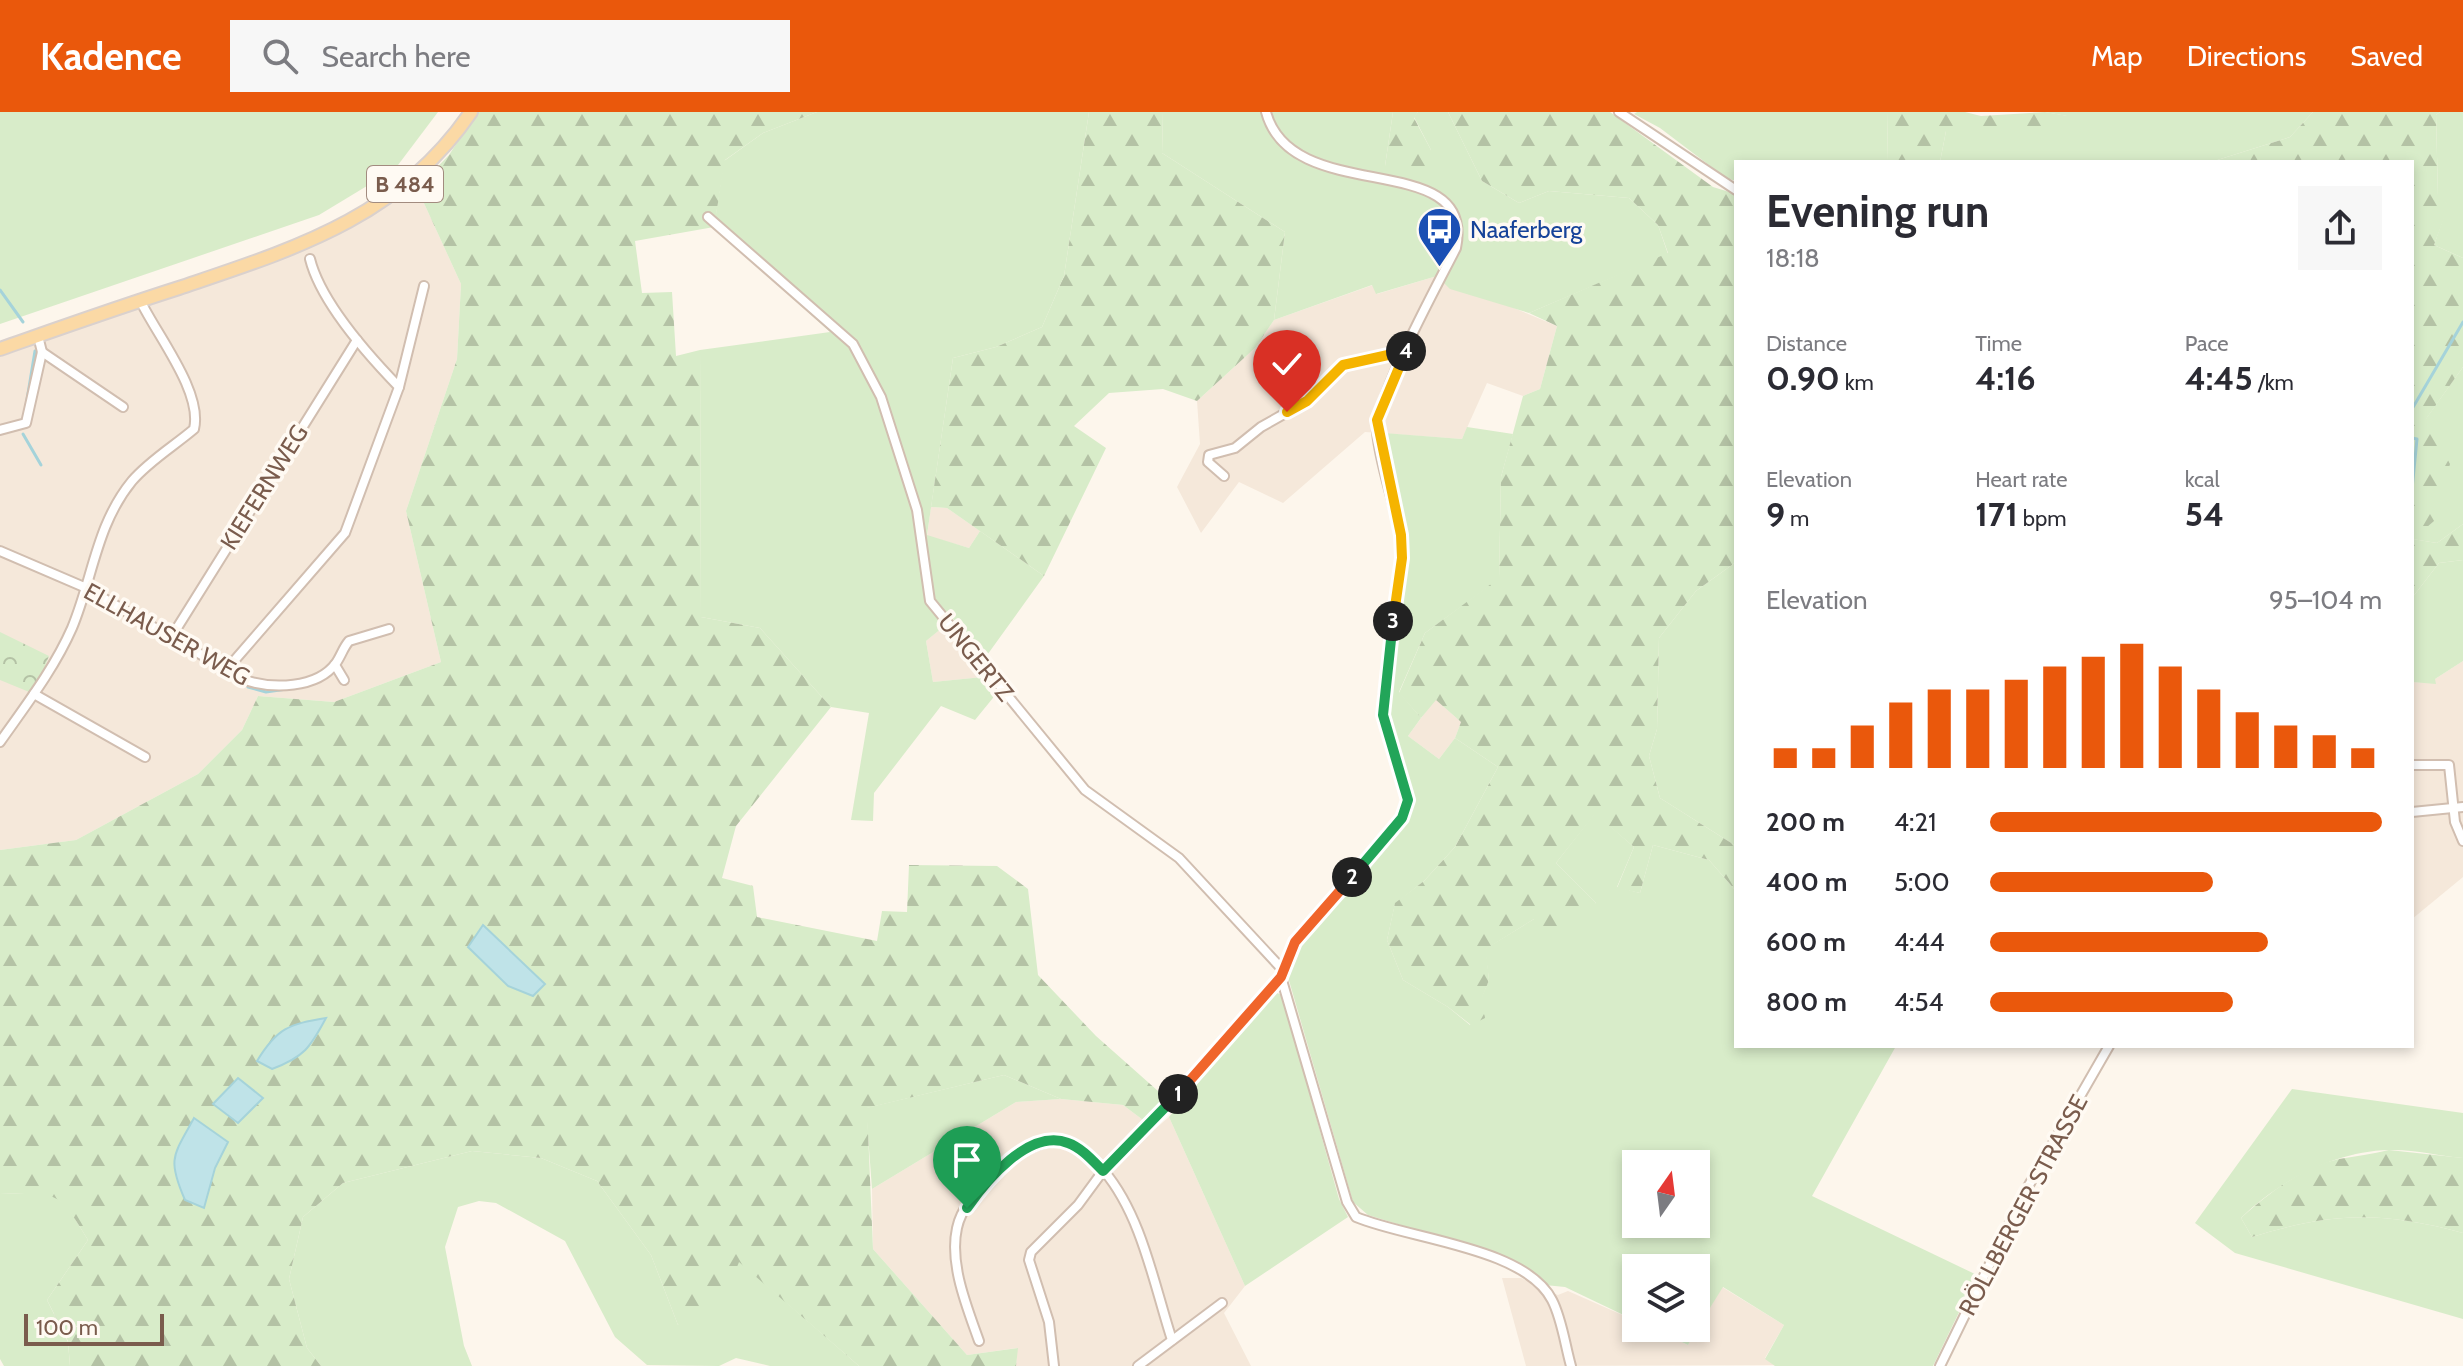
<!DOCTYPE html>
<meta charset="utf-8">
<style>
:root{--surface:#fff;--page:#f7f7f7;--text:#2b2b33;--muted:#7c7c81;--accent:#ea580c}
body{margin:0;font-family:Cabin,sans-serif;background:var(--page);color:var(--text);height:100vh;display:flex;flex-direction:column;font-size:30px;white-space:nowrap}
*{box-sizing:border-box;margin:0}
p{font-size:26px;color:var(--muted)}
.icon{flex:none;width:44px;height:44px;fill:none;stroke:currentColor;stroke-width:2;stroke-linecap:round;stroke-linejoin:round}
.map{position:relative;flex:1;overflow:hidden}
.side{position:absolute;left:1734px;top:48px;width:680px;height:888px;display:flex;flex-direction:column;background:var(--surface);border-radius:0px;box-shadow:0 4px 12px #0003}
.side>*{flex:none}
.needle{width:52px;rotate:14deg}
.buttons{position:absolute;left:1622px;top:1038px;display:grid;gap:16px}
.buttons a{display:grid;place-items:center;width:88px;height:88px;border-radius:0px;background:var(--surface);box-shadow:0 4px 12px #0003;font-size:40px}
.scale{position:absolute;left:24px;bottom:20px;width:140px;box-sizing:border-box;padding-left:8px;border:4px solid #7a5c4d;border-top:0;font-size:22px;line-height:28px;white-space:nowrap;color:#7a5c4d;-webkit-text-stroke:6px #fffaf3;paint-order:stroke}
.pin{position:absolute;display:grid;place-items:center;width:68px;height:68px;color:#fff;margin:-82px -34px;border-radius:50% 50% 50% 0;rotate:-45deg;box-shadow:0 0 8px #0007}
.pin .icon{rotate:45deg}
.km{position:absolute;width:40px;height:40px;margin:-20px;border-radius:50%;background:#222;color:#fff;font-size:22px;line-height:40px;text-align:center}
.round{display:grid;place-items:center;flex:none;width:84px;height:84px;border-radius:0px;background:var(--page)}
.summary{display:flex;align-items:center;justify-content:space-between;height:136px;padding:0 32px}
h1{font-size:44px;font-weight:800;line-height:60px}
.stats{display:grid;grid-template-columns:repeat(3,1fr);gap:12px;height:136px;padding:8px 32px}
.stats div{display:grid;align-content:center}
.stats b{font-size:34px;font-weight:800}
.stats small{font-size:22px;font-weight:400}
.stats p{font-size:22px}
.chart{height:224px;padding:16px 32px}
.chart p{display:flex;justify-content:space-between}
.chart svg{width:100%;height:144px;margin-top:8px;stroke:var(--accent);stroke-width:6}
ul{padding:0 32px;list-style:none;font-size:26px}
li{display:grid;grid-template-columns:128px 96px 1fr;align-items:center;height:60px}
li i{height:20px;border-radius:10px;background:var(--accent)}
header{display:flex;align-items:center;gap:48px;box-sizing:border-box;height:112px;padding:0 40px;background:var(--accent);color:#fff}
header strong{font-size:38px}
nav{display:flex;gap:44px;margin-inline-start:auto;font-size:28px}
.search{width:560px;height:72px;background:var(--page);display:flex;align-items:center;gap:20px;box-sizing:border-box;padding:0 28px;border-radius:0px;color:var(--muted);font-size:30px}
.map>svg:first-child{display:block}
.residential{fill:#f5e8da}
.grass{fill:#d8ecc9;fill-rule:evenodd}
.forest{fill:url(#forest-firs);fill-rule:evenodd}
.park{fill:url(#park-crowns)}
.water{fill:#bfe3e8;stroke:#a5d3da;stroke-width:2}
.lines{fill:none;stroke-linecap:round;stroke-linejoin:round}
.stream{stroke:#a5d3da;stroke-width:3}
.street-casing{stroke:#d1beb0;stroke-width:12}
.primary-casing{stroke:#dad1cd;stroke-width:16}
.street{stroke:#fff;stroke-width:8}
.primary{stroke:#fbd9a5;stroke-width:12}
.split-1-casing{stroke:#fff;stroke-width:16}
.split-2-casing{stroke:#fff;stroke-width:16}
.split-3-casing{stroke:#fff;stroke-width:16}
.split-4-casing{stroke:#fff;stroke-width:16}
.split-5-casing{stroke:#fff;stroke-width:16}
.split-1{stroke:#22a559;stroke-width:10}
.split-2{stroke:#f0652b;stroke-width:10}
.split-3{stroke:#22a559;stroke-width:10}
.split-4{stroke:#f5b400;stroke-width:10}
.split-5{stroke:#f5b400;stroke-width:10}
.labels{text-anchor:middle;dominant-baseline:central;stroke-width:7;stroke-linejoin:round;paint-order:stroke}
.shield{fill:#fffaf3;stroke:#a28b7f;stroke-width:2}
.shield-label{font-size:22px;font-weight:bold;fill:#7a5c4d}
.transit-label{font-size:24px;fill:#164399;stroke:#fffaf3;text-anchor:start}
.street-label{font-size:24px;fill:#7a5c4d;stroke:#fffaf3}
</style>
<header>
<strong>Kadence</strong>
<div class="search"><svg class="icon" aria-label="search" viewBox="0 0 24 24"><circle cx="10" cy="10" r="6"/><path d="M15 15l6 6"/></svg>Search here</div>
<nav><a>Map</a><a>Directions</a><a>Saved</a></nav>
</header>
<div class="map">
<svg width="2463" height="1254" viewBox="0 0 2463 1254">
<defs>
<pattern id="forest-firs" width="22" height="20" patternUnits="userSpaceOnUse" patternTransform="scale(2)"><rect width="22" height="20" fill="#d8ecc9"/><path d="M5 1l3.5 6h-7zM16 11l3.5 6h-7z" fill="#b4c2a5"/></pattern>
<pattern id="park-crowns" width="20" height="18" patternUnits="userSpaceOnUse" patternTransform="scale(2)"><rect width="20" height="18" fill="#d8ecc9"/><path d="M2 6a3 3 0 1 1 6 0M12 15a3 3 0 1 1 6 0" fill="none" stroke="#b4c2a5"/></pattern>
</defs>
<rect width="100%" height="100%" fill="#fdf6ec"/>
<g class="residential">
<polygon points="417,76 461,172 457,247 406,399 441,550 334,590 258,584 242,618 198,662 76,728 0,738 0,245 336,123"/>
<polygon points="1437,164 1557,214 1540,277 1523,284 1487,271 1462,327 1365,320 1283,391 1239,370 1201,421 1177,375 1200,332 1197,289 1255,236 1274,208 1373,173 1377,182"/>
<polygon points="931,395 947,396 980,419 969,436 927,424"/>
<polygon points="943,515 983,565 933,570 926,529"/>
<polygon points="2463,549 2463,765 2412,807 2412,570 2435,571 2435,567"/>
<polygon points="1435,587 1461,610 1455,626 1439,647 1408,624"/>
<polygon points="1061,987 1123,993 1155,1017 1169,1005 1245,1174 1224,1201 1251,1254 1016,1254 1017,1236 967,1243 873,1137 872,1077 1016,990"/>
<polygon points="1502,1166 1521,1166 1558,1183 1568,1179 1636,1209 1636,1216 1650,1216 1688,1233 1696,1217 1702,1220 1703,1207 1722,1175 1784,1213 1765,1246 1775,1253 1526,1254"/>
</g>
<g class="grass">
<polygon points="0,0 438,0 395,57 319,103 0,212"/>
<polygon points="817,0 1089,0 1064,164 1042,215 996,235 953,246 927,423 969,436 980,419 1044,464 985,546 953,507 926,529 933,570 983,565 997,581 975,608 941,594 874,681 873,709 851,708 869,601 831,595 760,516 701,505 700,238 830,220 714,115 724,49 763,21"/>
<polygon points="1163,0 1393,0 1385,54 1431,38 1414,5 1418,0 1448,0 1482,69 1519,91 1549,79 1629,86 1658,113 1668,142 1529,201 1450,177 1437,164 1376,182 1372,173 1274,208 1285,120 1162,41"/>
<polygon points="1637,0 1887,0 1888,50 1736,50 1736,69 1726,66 1660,16 1634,2"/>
<polygon points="2045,0 2313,0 2290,25 2211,50 1940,50 1946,19 2067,4"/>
<polygon points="2440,0 2463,0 2463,146 2434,133 2448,93 2438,85 2436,3"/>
<polygon points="2463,255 2463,412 2437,431 2412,427 2434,408 2425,308"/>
<path d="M1467,315L1513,322L1501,365L1499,467L1425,521L1399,580L1421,606L1408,624L1439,647L1455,626L1498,655L1455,735L1424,769L1395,792L1387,828L1403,868L1448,895L1470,913L1489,868L1485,837L1534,807L1596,791L1556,751L1595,701L1634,735L1617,775L1640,781L1653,733L1709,748L1736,779V934H1896L1812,1084L1977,1163L1933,1254H1775L1765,1247L1784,1213L1723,1175L1703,1207V1220L1696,1218L1688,1233L1652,1216H1696V1156H1636V1209L1565,1175L1545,1173L1505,1145L1368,1103L1353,1090L1288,865C1294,801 1407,741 1413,684C1414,675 1390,614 1387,596L1406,470L1407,426L1384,321L1462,327ZM1636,1052H1696V1112H1636Z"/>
<polygon points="2463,448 2463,549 2435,567 2436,572 2412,570 2412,486 2439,451"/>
<polygon points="1736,450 1736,734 1660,686 1649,644 1657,617 1659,526 1696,479"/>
<polygon points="1272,879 1282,883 1339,1087 1348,1105 1245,1174 1169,1005"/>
<polygon points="1004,963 1061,987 1016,990 872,1077 866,996"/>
<path d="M2292,977L2463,1001V1046C2439,1044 2413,1037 2389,1038C2335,1039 2279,1069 2241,1106L2252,1125C2332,1100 2381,1099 2463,1121V1207L2235,1141L2195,1111Z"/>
<polygon points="472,1039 541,1046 597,1069 651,1143 678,1213 739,1149 859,1254 770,1254 736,1246 719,1254 647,1253 615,1225 565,1129 496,1091 479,1089 458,1095 445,1135 464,1234 472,1254 321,1254 307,1236 289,1167 303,1105 343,1071"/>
<polygon points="49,1080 67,1094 88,1128 47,1188 68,1230 70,1254 4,1254 0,1247 0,1082"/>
</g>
<g class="forest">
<path d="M477,0H817L763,21L725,48L714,115L635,129L642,181L672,180L676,244L700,238L701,505L760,516L831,595L736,714L722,766L753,774L757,805L877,829L882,799L907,800L909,753L997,754L1028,777L1038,863L1096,924L1167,987L1143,1008L1123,993L1061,987L1004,963L867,996L873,1137L967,1243L1018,1236L1016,1254H859L739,1150L725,1185L678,1213L651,1143L597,1069L541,1046L472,1039L343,1071L303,1105L289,1167L307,1236L321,1254H70L68,1229L47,1188L88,1128C58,1078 57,1080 0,1082V738L76,728L198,662L242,618L258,584L334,590L441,550L406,399L457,247L461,172L417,76L449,43ZM194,1006L228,1030L215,1056L204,1096Z"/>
<polygon points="1089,0 1163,0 1162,41 1285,120 1274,208 1255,236 1197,289 1163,277 1109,281 1074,314 1106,336 1044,464 947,396 931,395 953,246 996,235 1042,215 1064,164"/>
<polygon points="1393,0 1418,0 1414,6 1431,38 1421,64 1385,54"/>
<polygon points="1448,0 1610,0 1713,75 1736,82 1736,450 1696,479 1659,526 1657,617 1649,644 1660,686 1736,734 1736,779 1709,748 1653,733 1640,781 1617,776 1634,735 1595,702 1556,751 1596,791 1552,823 1534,807 1486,837 1489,868 1482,886 1485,906 1471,913 1448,895 1403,868 1387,828 1395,791 1424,769 1455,735 1498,655 1455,626 1461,610 1436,588 1421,606 1399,581 1425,521 1499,466 1501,365 1523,284 1540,277 1557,214 1529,201 1668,141 1658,113 1629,86 1549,79 1519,91 1482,69"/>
<polygon points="1887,0 1965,0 1981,4 2045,0 2068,4 2070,21 1946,19 1940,50 1888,50"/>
<polygon points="2313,0 2440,0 2436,3 2438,84 2449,93 2434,133 2463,146 2463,255 2426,307 2450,352 2434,409 2413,427 2437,431 2463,412 2463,448 2439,451 2412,486 2412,50 2211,50 2290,25"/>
<path d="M2389,1038L2463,1046V1121C2381,1099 2332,1100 2252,1125L2241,1106C2268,1082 2302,1055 2339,1047C2356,1044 2372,1042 2389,1038Z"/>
</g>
<polygon class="park" points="0,520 49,544 34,582 0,568"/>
<g class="water">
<polygon points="483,813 545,872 533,884 508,874 468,835"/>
<path d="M326,906C310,936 304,945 272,957L257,949C277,916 289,912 326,906Z"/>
<polygon points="238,966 263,986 238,1011 213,992"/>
<path d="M194,1006L228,1030L215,1056L204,1096L185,1088C167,1047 173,1044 194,1006Z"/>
</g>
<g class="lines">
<g class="stream">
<polyline points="0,178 23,210"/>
<polyline points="2412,297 2463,210"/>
<polyline points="25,300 35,239"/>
<polyline points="23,322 41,353"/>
<polyline points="2412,326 2417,327 2412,377"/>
<polyline points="212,554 238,570"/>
<polyline points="331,561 334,559 339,567"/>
<polyline points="248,575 266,580 307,574"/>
</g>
<defs>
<g id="street">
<path d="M1266,0C1292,97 1477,34 1456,136C1439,170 1374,288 1377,320C1381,363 1401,403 1402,446L1383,588V603L1408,688L1402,706L1295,830L1281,865"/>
<polyline points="1619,0 1736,78"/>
<polyline points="708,105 853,232 881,285 917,398 930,489 1085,678 1179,746 1282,857"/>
<polyline points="42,240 123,295"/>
<polyline points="399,275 424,174"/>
<polyline points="0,318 26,311 42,240 38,224"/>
<polyline points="1224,364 1208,350 1209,343 1235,336 1261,315 1307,289 1343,253 1406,237"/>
<path d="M0,439L84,475L245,568C272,577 317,577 336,551C341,544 343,536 349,529L389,517"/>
<polyline points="172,524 357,228"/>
<polyline points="335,553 344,568"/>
<path d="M227,557L345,421L399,275C368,243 321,191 310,147"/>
<polyline points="34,582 145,645"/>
<path d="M0,630C26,593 54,557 72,516C93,466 96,413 132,369C149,349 174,334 194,317C203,280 156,222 140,188"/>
<polyline points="2412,653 2449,653 2455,710 2463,729"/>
<polyline points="2412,700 2463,695"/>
<path d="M1281,865L1347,1090L1356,1105C1408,1127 1525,1135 1552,1188C1562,1207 1565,1233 1571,1254"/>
<path d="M979,1229C967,1195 949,1152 957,1116C964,1081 1022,1026 1059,1030C1076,1031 1093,1047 1104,1059C1142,1104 1154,1173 1172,1228"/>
<polyline points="1054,1254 1049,1210 1029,1148 1031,1140 1078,1093 1103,1059 1170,992 1281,865"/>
<polyline points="1138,1254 1222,1191"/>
<polyline points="1940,1254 2025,1080 2109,934"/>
</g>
<path id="primary" d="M0,237C60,216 119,195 179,176C294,137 399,106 471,0"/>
</defs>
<use href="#street" class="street-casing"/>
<use href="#primary" class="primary-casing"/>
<use href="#street" class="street"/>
<use href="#primary" class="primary"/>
</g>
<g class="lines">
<defs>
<path id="split-1" d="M967,1096C986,1069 1029,1016 1068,1031C1082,1036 1093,1049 1103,1059L1178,982"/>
<polyline id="split-2" points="1178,982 1281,865 1295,830 1352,765"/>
<polyline id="split-3" points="1352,765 1402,706 1408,688 1383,603 1393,509"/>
<polyline id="split-4" points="1393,509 1402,446 1401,423 1377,308 1406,239"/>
<polyline id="split-5" points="1287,300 1307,289 1343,253 1406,239"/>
</defs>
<use href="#split-1" class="split-1-casing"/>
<use href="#split-2" class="split-2-casing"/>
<use href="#split-3" class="split-3-casing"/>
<use href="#split-4" class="split-4-casing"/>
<use href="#split-5" class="split-5-casing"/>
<use href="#split-1" class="split-1"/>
<use href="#split-2" class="split-2"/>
<use href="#split-3" class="split-3"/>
<use href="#split-4" class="split-4"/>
<use href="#split-5" class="split-5"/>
</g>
<defs>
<symbol id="bus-pin" viewBox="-11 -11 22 30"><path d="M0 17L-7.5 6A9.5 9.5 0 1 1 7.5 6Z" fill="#1a4fb4" stroke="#fffaf3"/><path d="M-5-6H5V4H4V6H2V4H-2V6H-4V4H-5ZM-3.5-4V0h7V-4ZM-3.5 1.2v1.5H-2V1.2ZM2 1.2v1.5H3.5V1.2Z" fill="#fff"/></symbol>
</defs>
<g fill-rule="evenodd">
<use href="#bus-pin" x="1414" y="92" width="51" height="69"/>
</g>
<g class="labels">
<rect class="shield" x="367" y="54" width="76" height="36" rx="6"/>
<g class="shield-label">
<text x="405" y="72">B 484</text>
</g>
<g class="transit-label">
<text x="1470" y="117">Naaferberg</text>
</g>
<g class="street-label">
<text transform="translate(264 375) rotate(-58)">KIEFERNWEG</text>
<text transform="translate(167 522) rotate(29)">ELLHAUSER WEG</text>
<text transform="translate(976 545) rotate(51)">UNGERTZ</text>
<text transform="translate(2023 1093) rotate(-62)">RÖLLBERGER STRASSE</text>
</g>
</g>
</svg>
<div class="buttons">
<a><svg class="needle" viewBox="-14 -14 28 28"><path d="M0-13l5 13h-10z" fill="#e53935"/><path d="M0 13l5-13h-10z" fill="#7c7c81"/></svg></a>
<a><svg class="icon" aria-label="layers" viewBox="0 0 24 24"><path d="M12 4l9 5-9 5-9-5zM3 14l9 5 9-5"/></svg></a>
</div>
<div class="scale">100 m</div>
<div class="pin" style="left:967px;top:1096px;background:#1e9e55"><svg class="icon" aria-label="arrive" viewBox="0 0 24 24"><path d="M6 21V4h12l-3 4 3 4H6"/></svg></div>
<div class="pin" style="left:1287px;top:300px;background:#d93025"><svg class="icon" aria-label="check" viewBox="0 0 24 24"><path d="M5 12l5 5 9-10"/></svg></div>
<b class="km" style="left:1178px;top:982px">1</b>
<b class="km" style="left:1352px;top:765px">2</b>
<b class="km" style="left:1393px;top:509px">3</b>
<b class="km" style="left:1406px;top:239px">4</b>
<section class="side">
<div class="summary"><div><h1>Evening run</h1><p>18:18</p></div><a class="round"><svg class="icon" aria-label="share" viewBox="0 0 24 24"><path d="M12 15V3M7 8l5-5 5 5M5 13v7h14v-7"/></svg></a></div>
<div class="stats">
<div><p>Distance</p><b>0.90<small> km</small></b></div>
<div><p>Time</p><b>4:16</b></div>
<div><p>Pace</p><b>4:45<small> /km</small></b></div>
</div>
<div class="stats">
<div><p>Elevation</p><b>9<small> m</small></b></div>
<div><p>Heart rate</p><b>171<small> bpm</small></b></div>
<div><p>kcal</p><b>54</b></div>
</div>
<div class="chart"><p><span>Elevation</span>95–104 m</p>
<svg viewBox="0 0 160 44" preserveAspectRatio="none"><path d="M5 44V38M15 44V38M25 44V31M35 44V24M45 44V20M55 44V20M65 44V17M75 44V13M85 44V10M95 44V6M105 44V13M115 44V20M125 44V27M135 44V31M145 44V34M155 44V38"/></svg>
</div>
<ul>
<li><b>200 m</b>4:21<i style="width:100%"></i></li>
<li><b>400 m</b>5:00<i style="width:57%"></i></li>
<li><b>600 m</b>4:44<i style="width:71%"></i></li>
<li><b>800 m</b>4:54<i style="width:62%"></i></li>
</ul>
</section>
</div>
